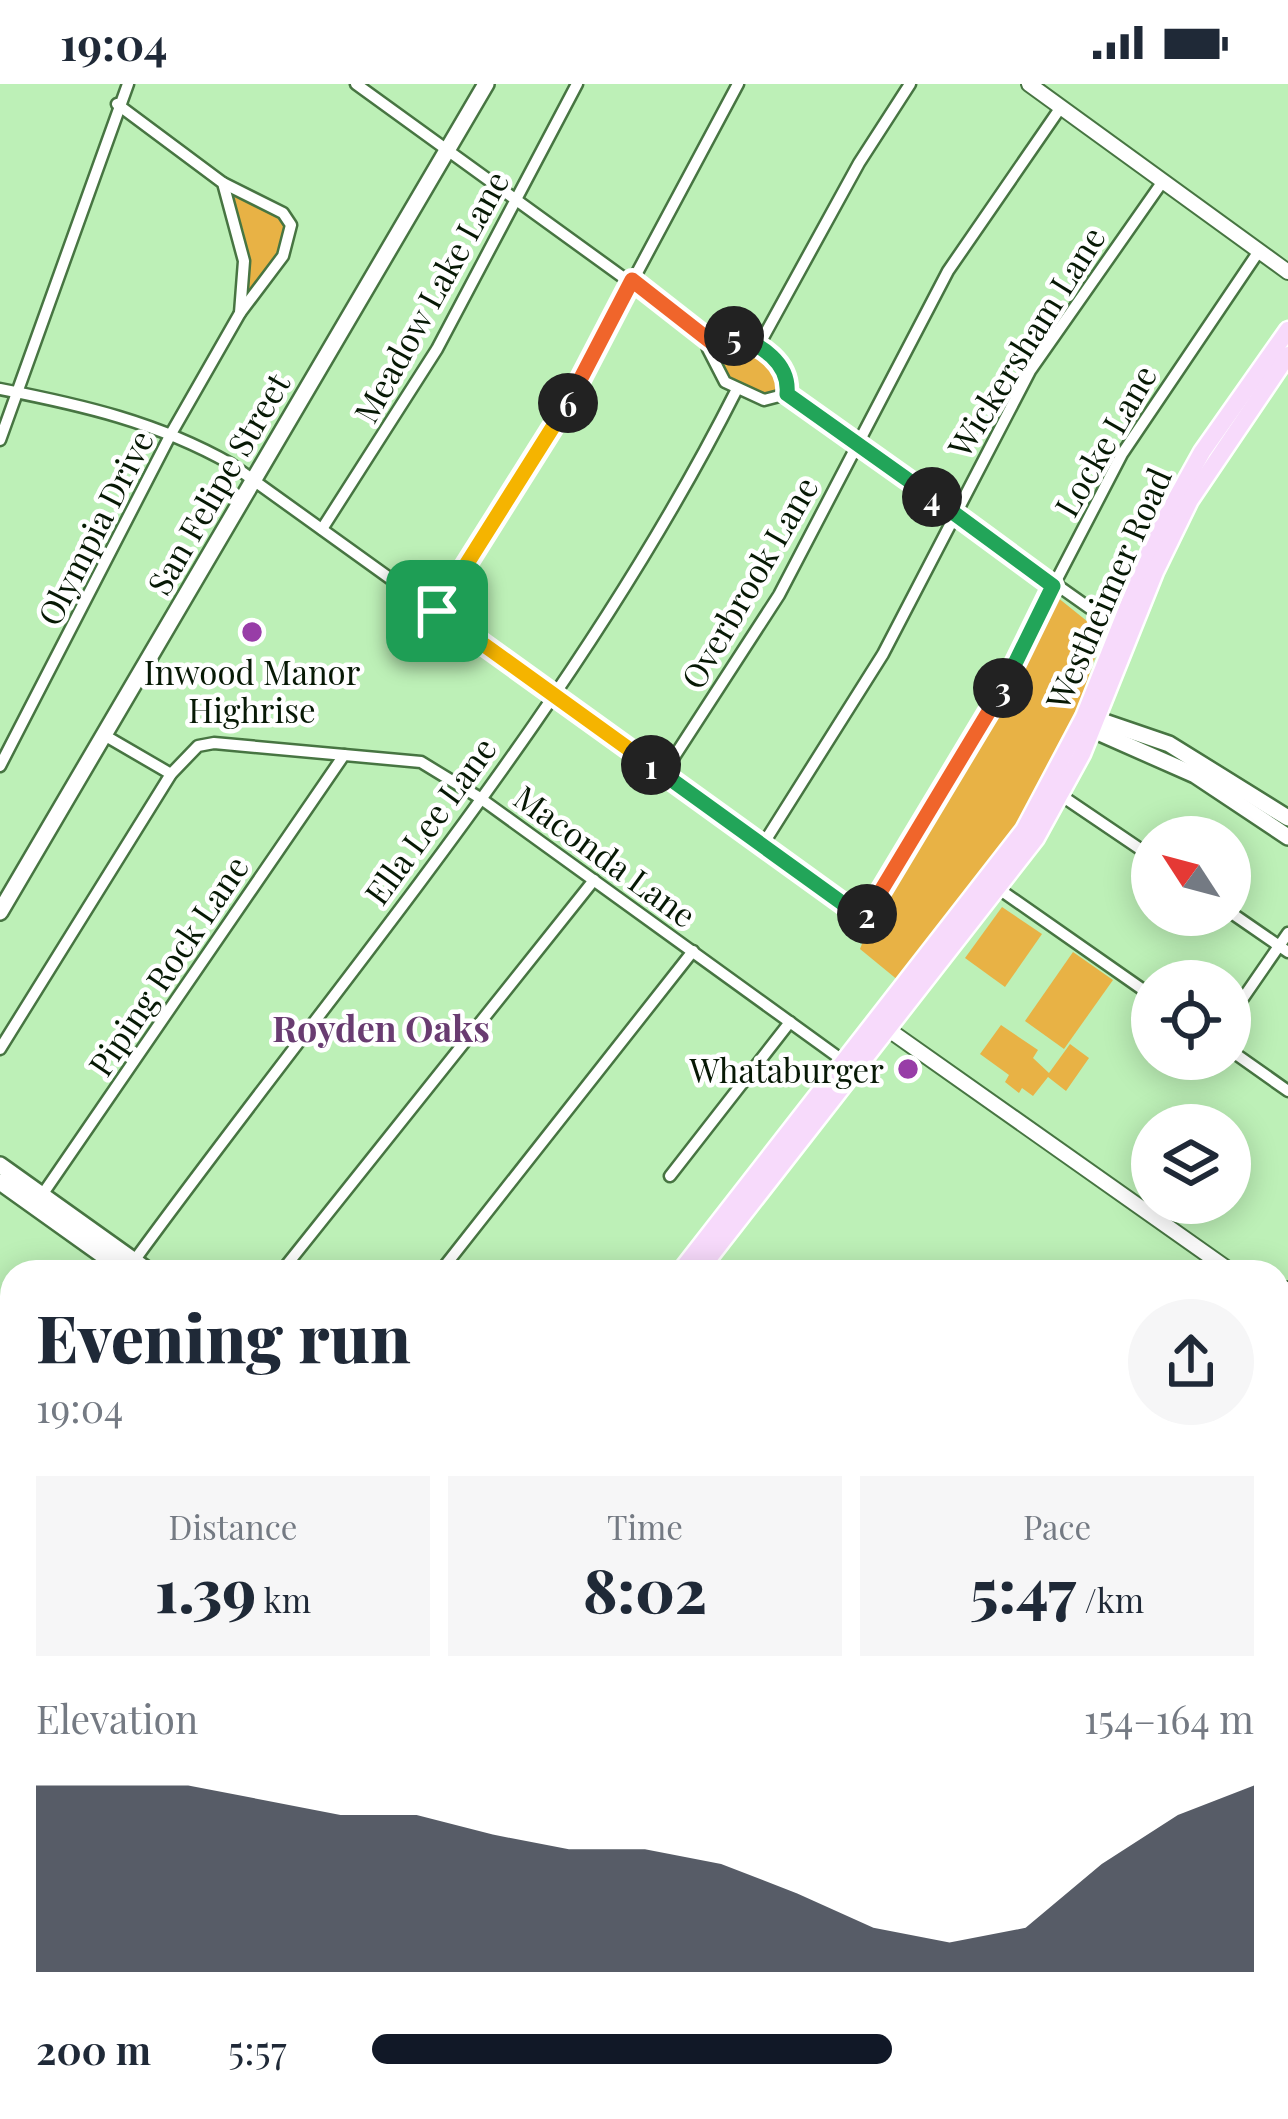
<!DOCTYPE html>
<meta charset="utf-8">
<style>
:root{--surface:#fff;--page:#f6f6f7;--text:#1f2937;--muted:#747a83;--accent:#111827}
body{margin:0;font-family:"Playfair Display",serif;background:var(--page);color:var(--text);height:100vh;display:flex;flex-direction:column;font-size:45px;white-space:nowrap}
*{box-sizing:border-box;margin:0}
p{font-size:39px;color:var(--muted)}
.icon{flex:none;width:66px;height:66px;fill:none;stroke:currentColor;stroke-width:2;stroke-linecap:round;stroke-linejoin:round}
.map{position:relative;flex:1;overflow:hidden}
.details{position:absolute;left:0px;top:1176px;width:1290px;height:861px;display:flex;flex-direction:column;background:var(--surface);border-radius:36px 36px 0 0;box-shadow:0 6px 30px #0003}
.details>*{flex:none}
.needle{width:78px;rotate:306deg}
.tools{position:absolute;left:1131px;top:732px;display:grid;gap:24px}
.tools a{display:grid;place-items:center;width:120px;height:120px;border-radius:50%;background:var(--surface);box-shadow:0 6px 30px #0003;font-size:60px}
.pin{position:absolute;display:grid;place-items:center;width:102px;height:102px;color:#fff;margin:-51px;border-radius:24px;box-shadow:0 6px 18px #0006}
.km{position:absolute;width:60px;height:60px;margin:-30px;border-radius:50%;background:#222;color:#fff;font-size:33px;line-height:60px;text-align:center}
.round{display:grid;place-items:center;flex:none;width:126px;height:126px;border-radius:63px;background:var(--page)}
.head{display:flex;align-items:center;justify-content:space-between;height:204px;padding:0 36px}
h1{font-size:66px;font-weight:800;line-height:90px}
.figures{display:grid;grid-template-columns:repeat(3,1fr);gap:18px;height:204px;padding:12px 36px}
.figures div{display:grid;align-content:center;border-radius:0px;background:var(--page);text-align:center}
.figures b{font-size:60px;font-weight:800}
.figures small{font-size:33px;font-weight:400}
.figures p{font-size:33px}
.chart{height:336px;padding:24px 36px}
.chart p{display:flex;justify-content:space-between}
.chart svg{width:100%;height:216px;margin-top:12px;fill:var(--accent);opacity:.7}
ul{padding:0 36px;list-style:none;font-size:39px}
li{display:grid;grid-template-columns:192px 144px 1fr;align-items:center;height:90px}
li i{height:30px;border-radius:15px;background:var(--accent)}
.status{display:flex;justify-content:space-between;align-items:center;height:84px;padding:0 60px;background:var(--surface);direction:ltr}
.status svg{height:33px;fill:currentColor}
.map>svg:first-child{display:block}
.green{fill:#e8b245}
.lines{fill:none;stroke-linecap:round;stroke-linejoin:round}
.minor-casing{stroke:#477542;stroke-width:15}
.tertiary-casing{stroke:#477542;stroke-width:18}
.secondary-casing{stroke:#477542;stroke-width:20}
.primary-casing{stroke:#fff;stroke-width:21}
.minor{stroke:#fff;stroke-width:10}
.tertiary{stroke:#fff;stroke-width:14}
.secondary{stroke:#fff;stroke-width:15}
.primary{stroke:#f7dafb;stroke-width:16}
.split-1-casing{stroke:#fff;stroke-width:24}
.split-2-casing{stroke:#fff;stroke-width:24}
.split-3-casing{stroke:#fff;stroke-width:24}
.split-4-casing{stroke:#fff;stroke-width:24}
.split-5-casing{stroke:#fff;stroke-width:24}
.split-6-casing{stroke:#fff;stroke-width:24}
.split-7-casing{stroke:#fff;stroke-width:24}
.split-1{stroke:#f5b400;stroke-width:15}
.split-2{stroke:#22a559;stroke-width:15}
.split-3{stroke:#f0652b;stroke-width:15}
.split-4{stroke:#22a559;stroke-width:15}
.split-5{stroke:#22a559;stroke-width:15}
.split-6{stroke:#f0652b;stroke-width:15}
.split-7{stroke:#f5b400;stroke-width:15}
.poi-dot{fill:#983da7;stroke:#fff;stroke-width:4.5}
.labels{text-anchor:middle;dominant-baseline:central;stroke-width:9;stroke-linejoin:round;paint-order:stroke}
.street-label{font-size:33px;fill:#071905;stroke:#fff}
.poi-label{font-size:33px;fill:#071905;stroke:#fff}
.neighbourhood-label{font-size:36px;font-weight:bold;fill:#693c71;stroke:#fff}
</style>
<div class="status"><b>19:04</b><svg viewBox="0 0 49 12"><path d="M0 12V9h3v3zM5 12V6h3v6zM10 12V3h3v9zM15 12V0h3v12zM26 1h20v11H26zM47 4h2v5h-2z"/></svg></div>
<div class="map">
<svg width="1288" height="2035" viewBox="0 0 1288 2035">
<rect width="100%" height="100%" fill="#bdf0b7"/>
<g class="green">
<polygon points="236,111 280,133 287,144 280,168 253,206 248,204 244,148 232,115"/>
<polygon points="724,254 768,274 782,296 781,305 764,310 729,294 713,267"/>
<polygon points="1057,513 1103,550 1075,633 1042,699 999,769 899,897 860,865 868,844 951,711"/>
<polygon points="1002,823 1042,850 1005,903 965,874"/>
<polygon points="1073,868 1113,896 1064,965 1025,937"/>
<polygon points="1001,941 1038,966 1033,974 1049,989 1070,960 1089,974 1066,1007 1048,993 1033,1012 1022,1004 1019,1009 1005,998 1009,991 980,970"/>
</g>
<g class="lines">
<defs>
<g id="minor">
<polyline points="356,0 711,257"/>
<polyline points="223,99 283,129 291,141 283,172 240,229"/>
<path d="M724,250C754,255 790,275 787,310L764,316L725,298L708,265Z"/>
<polyline points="759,261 859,79 910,0"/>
<path d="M0,305C82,321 157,338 231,380L762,762L866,830L963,676L1122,370L1259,167"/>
<polyline points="787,310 1122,547"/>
<polyline points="0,356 128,0"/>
<polyline points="322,445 437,265 577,0"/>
<polyline points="437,527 547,357 738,0"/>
<polyline points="104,651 171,690"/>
<polyline points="0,682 172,348 240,229 244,177 223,99 117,20"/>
<polyline points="663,690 779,511 948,187 1061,23"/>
<polyline points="1056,708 1152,773"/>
<polyline points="762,762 883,570 1030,287 1163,97"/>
<polyline points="996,803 1152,912"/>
<polyline points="1230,828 1288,868"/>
<polyline points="1230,933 1288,849"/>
<polyline points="0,965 171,690 198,662 214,659 421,678 480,714 845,978"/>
<polyline points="1230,966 1288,1007"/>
<polyline points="670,1092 790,938"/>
<polyline points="40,1114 344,671"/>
<path d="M134,1177C342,892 577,622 736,307"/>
<polyline points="281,1188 594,796"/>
<polyline points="440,1188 693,867"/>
<polyline points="1278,1527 1288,1534"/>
<polyline points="0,1599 12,1582"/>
<polyline points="0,1693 12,1699"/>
<polyline points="712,2025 726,2035"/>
<polyline points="287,2035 294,2025"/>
<polyline points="427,2035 434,2025"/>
<polyline points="1082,2035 1090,2025"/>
<polyline points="1226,2035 1233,2025"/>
</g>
<g id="tertiary">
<polyline points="1029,0 1288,188"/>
<polyline points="889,946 1232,1188"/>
<polyline points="1278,1219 1288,1205"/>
<polyline points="0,1492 12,1499"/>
<polyline points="494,2025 507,2035"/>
<polyline points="699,2035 706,2025"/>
</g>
<g id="secondary">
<polyline points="1090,633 1169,660 1288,734"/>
<polyline points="1085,635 1093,646 1195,691 1288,753"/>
<polyline points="0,828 486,0"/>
<polyline points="0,1081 150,1188"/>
<polyline points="0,1098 126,1188"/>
<polyline points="1278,1989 1288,1996"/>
<polyline points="1278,2004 1288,2011"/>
</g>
<g id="primary">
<polyline points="680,1188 1024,746 1084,633 1157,449 1202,368 1288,246"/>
<polyline points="698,1188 1036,754 1082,670 1155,488 1190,416 1288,271"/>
<polyline points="64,2035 71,2025"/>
<polyline points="83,2035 89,2025"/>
</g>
</defs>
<use href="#minor" class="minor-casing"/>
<use href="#tertiary" class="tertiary-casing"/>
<use href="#secondary" class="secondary-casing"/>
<use href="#primary" class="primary-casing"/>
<use href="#minor" class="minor"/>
<use href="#tertiary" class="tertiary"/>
<use href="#secondary" class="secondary"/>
<use href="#primary" class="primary"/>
</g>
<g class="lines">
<defs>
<polyline id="split-1" points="437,527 651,681"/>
<polyline id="split-2" points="651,681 856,829 867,830"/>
<polyline id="split-3" points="867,830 1003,604"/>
<polyline id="split-4" points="932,413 1053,502 1003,604"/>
<path id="split-5" d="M734,252C761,260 790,279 787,310L932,413"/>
<polyline id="split-6" points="568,319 632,196 710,257 734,252"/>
<polyline id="split-7" points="437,527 568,319"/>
</defs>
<use href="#split-1" class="split-1-casing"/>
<use href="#split-2" class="split-2-casing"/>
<use href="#split-3" class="split-3-casing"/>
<use href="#split-4" class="split-4-casing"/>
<use href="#split-5" class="split-5-casing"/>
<use href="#split-6" class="split-6-casing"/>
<use href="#split-7" class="split-7-casing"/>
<use href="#split-1" class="split-1"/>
<use href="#split-2" class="split-2"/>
<use href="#split-3" class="split-3"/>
<use href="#split-4" class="split-4"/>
<use href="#split-5" class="split-5"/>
<use href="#split-6" class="split-6"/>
<use href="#split-7" class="split-7"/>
</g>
<g class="poi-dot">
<circle cx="252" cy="548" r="12"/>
<circle cx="908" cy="985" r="12"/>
</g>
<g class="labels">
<g class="street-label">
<text transform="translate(430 212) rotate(-61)">Meadow Lake Lane</text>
<text transform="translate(1025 257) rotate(-58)">Wickersham Lane</text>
<text transform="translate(1104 356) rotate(-60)">Locke Lane</text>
<text transform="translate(217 399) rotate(-60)">San Felipe Street</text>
<text transform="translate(94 443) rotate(-63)">Olympia Drive</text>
<text transform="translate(748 498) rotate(-60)">Overbrook Lane</text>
<text transform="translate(1107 504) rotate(-66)">Westheimer Road</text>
<text transform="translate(429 736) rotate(-54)">Ella Lee Lane</text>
<text transform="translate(606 771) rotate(36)">Maconda Lane</text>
<text transform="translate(167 881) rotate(-56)">Piping Rock Lane</text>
</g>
<g class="poi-label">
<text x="252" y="587">Inwood Manor<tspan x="252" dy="38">Highrise</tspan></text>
<text x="884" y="985" text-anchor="end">Whataburger</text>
</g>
<g class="neighbourhood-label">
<text x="381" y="943">Royden Oaks</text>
</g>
</g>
</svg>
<div class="tools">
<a><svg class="needle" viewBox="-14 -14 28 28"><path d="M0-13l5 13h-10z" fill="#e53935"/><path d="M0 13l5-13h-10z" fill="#747a83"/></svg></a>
<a><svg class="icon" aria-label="locate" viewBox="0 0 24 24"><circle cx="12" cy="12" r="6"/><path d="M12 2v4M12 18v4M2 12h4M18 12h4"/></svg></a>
<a><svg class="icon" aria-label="layers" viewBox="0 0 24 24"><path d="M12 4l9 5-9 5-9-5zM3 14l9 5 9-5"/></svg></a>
</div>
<div class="pin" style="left:437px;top:527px;background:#1e9e55"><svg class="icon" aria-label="arrive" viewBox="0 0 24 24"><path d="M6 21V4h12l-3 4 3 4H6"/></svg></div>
<b class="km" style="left:651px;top:681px">1</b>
<b class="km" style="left:867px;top:830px">2</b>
<b class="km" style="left:1003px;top:604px">3</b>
<b class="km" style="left:932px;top:413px">4</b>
<b class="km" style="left:734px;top:252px">5</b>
<b class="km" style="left:568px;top:319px">6</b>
<section class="details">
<div class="head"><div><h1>Evening run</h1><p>19:04</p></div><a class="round"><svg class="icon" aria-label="share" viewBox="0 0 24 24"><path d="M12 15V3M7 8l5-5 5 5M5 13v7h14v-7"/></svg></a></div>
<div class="figures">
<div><p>Distance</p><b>1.39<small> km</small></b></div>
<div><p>Time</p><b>8:02</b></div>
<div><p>Pace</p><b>5:47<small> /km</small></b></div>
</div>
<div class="chart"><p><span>Elevation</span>154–164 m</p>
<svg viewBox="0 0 160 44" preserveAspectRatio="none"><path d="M0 44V6L10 6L20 6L30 9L40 12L50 12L60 16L70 19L80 19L90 22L100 28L110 35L120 38L130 35L140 22L150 12L160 6V44z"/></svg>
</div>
<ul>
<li><b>200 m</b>5:57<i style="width:59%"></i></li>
</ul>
</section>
</div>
